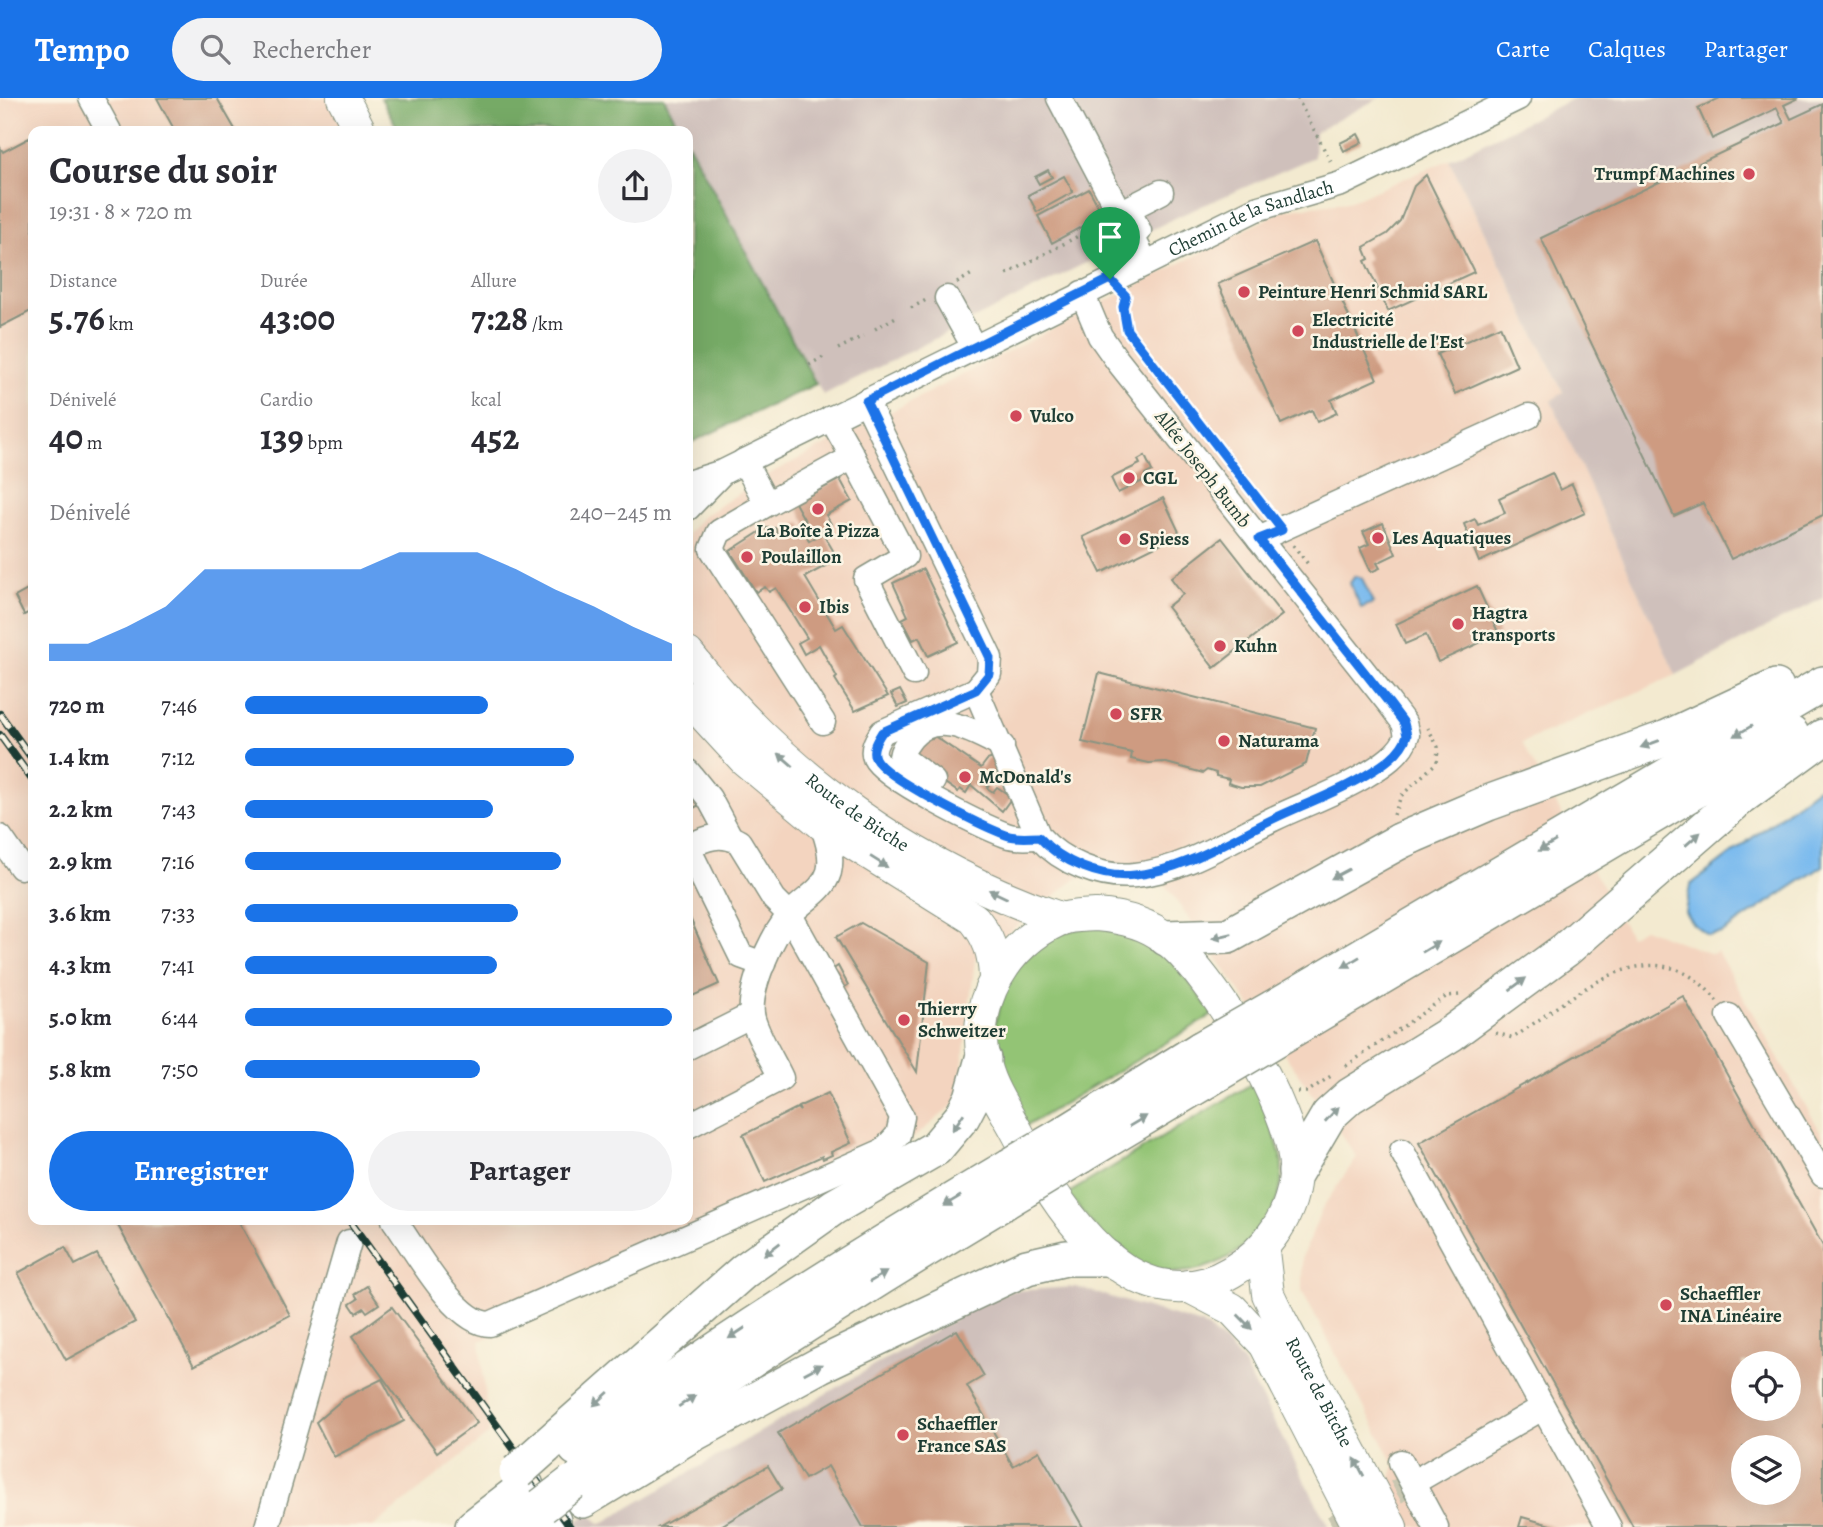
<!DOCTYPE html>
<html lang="fr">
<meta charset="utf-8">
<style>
:root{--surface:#fff;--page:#f2f2f3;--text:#2b2b33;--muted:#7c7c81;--accent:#1a73e8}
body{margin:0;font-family:Alegreya,serif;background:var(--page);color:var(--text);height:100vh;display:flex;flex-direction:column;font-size:26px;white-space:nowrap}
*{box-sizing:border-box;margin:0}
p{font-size:23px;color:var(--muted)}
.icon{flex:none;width:38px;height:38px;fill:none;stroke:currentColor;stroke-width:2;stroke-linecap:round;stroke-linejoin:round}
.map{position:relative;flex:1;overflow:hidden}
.sheet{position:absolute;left:28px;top:28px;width:665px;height:1099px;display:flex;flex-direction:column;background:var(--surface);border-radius:14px;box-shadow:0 7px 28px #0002}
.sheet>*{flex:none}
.controls{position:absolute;left:1731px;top:1253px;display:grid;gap:14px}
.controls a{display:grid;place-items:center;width:70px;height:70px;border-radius:50%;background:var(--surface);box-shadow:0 7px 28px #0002;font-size:35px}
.pin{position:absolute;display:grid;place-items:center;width:60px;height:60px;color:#fff;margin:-72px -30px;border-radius:50% 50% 50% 0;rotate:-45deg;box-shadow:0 0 7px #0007}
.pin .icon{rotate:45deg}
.round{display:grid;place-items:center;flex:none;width:74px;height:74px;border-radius:37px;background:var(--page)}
.head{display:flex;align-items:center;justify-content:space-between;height:119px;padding:0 21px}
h1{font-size:38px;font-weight:700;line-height:52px}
.figures{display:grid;grid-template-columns:repeat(3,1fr);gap:10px;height:119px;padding:7px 21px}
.figures div{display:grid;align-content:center}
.figures b{font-size:35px;font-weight:700}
.figures small{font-size:19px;font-weight:400}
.figures p{font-size:19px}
.chart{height:196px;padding:14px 21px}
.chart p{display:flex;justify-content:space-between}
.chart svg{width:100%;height:126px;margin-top:7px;fill:var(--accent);opacity:.7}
.cta{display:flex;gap:14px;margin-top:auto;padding:14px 21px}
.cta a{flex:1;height:80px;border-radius:42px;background:var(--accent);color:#fff;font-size:28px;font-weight:700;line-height:80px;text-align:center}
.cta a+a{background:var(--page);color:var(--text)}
ul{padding:0 21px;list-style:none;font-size:23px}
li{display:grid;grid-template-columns:112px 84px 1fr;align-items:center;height:52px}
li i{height:18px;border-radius:9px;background:var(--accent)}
header{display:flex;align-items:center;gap:42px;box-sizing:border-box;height:98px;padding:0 35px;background:var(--accent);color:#fff}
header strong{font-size:33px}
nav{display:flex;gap:38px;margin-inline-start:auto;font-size:24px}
.search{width:490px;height:63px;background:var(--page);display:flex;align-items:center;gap:18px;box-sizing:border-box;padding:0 24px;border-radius:38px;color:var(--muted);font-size:26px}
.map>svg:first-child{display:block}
.built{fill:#f3d4bf;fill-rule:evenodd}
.industrial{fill:#cfc0bb}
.green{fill:#93c474;stroke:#598054;stroke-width:2}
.forest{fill:#76aa66;stroke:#4a744d;stroke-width:2}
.water{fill:#79baee;stroke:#4c7c91;stroke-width:2}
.building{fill:#ce9b81;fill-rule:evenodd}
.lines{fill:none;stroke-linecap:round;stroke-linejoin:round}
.minor-tunnel{stroke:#c9c7b1;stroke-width:24;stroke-dasharray:24 12;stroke-linecap:butt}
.minor-casing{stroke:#899482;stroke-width:27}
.major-casing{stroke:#899482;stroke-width:34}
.highway-casing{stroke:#899482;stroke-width:38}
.path{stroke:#899482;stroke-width:3.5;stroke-dasharray:2 5;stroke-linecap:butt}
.minor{stroke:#fff;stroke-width:24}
.major{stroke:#fff;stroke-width:32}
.highway{stroke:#fff;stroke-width:35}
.rail-casing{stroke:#1f3d34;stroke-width:8}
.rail{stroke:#fcf5e5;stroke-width:5;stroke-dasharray:16;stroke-linecap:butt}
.highway-bridge-casing{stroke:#899482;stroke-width:38;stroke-linecap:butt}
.highway-bridge{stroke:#fff;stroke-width:35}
.oneway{fill:#8f9e9a}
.route-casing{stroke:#fff;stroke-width:14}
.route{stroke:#1a73e8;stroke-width:9}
.poi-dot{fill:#d1495b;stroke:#fcf5e5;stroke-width:2.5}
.labels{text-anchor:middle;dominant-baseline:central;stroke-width:5;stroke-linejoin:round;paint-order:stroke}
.poi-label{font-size:19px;font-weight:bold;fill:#1f3d34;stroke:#fcf5e5;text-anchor:start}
.street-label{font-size:19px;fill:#1f3d34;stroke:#fcf5e5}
</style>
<header>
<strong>Tempo</strong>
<div class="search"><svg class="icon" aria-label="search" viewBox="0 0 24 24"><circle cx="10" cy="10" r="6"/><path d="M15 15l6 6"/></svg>Rechercher</div>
<nav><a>Carte</a><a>Calques</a><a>Partager</a></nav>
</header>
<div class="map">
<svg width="1823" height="1429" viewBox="0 0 1823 1429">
<rect width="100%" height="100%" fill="#fcf5e5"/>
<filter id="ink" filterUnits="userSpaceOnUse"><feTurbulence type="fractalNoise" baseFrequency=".0143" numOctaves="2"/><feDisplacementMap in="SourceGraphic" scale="14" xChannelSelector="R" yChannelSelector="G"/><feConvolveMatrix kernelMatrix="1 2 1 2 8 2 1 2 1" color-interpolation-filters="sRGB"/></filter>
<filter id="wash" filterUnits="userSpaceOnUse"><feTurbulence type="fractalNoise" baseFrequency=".00686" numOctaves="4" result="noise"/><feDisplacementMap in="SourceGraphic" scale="28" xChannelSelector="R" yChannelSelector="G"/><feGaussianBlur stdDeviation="1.57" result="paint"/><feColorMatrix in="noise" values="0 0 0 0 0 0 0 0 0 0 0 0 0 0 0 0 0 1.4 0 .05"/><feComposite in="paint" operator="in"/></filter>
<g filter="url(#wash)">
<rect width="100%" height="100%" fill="#f3ead0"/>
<path class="built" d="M0,0H330L347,33H33V1122H688V435L703,418L773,374L1284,112L1350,103L1449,62L1563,295L1551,303L1676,577L1522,645L1630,838L1643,830L1712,856L1717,853L1823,1038V1429H1376L1395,1367L1302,1193V1159L1323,1109L1357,1059L1165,787L1078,779L975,861L958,1003L894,1056L480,1243L489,1336L373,1429H0ZM1743,1265H1788V1311H1743ZM1743,1349H1788V1395H1743Z"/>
<g class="industrial">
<polygon points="664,0 1379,0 1315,34 1314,59 1179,118 823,297 688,45 688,33 681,33"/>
<polygon points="1574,0 1823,0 1823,500 1676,577 1551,303 1563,294 1449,62"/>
<polygon points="1076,1189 1201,1226 1225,1244 1243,1265 1329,1429 570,1429 588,1415 601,1426 979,1207 1010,1193"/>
</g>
<g class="green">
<path d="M1088,828C1163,835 1170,862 1214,916L1026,1028L1006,988L992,935L1011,871L1058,836Z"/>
<path d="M1255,984C1262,1005 1282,1050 1282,1070C1285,1144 1188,1204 1125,1159C1103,1144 1085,1115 1067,1096Z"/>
</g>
<g class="forest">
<polygon points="381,0 664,0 681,33 399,33"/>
<polygon points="688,45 816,286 688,346"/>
</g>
<g class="water">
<polygon points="1355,478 1362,480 1373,505 1361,510 1350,485"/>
<polygon points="1823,686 1823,768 1722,835 1708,837 1693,826 1685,814 1690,787"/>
</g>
<g id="blocks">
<g class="building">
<polygon points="157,0 217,0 236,33 186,33 185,31 175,33"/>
<polygon points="1720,0 1799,0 1784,7 1791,21 1823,6 1823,417 1731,461 1703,405 1674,418 1541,140 1784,25 1777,10 1712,41 1698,10"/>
<polygon points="1358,36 1362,44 1344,53 1340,45"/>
<polygon points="33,38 33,212 0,229 0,49 3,54"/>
<polygon points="1048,72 1052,79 1039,86 1035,79"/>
<polygon points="1426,77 1474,174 1388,213 1365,163 1369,161 1364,149 1387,136 1400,123 1414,88"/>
<polygon points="1064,78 1073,94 1037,114 1028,97"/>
<polygon points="1089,91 1103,117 1052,145 1038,118"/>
<polygon points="1315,143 1377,281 1331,302 1337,315 1317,324 1312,312 1281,326 1218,186"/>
<polygon points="1500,228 1517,268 1455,296 1437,256"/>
<polygon points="1145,358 1152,373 1145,377 1147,381 1118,395 1111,380 1140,366 1138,362"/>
<polygon points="1552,375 1560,392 1572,386 1585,415 1479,464 1464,426 1475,421 1478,427 1505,415 1499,400"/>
<polygon points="840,381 852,403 826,417 831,426 813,437 795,405"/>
<polygon points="1163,400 1180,436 1101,475 1083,439"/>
<polygon points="801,424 809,443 823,435 838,461 805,479 836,531 843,527 888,598 855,613 835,581 837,579 819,547 804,556 798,545 807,540 776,490 769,494 765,489 756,494 730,453 766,430 775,430 778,436"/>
<polygon points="1383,425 1396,456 1377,465 1380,470 1371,474 1360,450 1369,446 1363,434"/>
<polygon points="1222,440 1282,517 1214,570 1167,509 1183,496 1171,480"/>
<polygon points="923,471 958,544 928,558 919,539 913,542 902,521 908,518 893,485"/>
<polygon points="1477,488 1499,536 1438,564 1426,537 1405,546 1396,526"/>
<polygon points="33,489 33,512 24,517 15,499"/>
<polygon points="1099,575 1315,630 1306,666 1260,689 1241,689 1228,685 1229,681 1216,678 1216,675 1207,672 1203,675 1163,664 1149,665 1131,661 1132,655 1082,644"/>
<polygon points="900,592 907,605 898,609 891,596"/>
<polygon points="924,635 932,641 934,638 981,670 987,662 996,659 1000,670 987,690 993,694 997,689 1012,699 1002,713 971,687 966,695 960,691 958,694 916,665 909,658"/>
<polygon points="688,692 703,705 688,713"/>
<polygon points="690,820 719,886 688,900 688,821"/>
<polygon points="861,825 929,864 917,974 836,839"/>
<polygon points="838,868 848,887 843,890 832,872"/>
<path d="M1683,898L1823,1148V1429H1633L1419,1045ZM1743,1265H1788V1311H1743ZM1743,1349H1788V1395H1743Z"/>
<polygon points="828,995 851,1045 831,1054 832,1057 823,1061 822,1058 765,1084 743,1037 797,1010 800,1013 798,1009"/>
<polygon points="115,1122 238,1122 290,1217 194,1268"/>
<polygon points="65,1149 75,1167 97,1156 135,1224 66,1262 18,1175"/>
<polygon points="367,1188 379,1206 367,1214 364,1210 356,1215 350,1206 358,1201 355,1196"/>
<polygon points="392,1209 477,1325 437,1354 353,1238"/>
<polygon points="957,1232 984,1278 967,1288 1013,1368 1039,1353 1083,1429 863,1429 828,1368 805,1381 778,1335"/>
<polygon points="382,1281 404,1323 334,1359 316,1324 344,1300"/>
<polygon points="768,1368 782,1391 719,1429 659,1429"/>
<polygon points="1522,1419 1554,1428 1554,1429 1519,1429"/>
</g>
</g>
</g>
<g filter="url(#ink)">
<use href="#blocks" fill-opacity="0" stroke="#899482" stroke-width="2"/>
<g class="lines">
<polyline class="minor-tunnel" points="1333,1429 1421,1380"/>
<defs>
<g id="minor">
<polyline points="91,0 109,33"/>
<polyline points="1059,0 1146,165"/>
<polyline points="1139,133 1128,111 1161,94"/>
<polyline points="947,200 974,249"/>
<path d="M866,303L990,560L989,576L976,592L882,634C877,642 871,651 875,660C884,680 982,728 1006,737C1017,741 1028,739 1039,739"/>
<polyline points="853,359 905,458 866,481 914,575"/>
<polyline points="744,363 767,406 719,434 712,451 823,624"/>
<path id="s1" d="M688,385L723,374L1256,111L1341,86L1518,0"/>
<polyline points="767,406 853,359 831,320"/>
<polyline points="688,410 722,375"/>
<polyline points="1259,441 1529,318"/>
<path d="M976,592L1039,739C1061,764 1101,781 1135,777C1185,772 1229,742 1273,721C1304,706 1337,695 1366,677C1381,668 1402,655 1407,637L1404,625L1389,605L1117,262L1100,238L1082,195"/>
<polyline points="688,674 709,700 730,739"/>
<path d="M933,683L901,659C902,651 906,647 911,640C935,610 975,634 1002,648"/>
<polyline points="0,739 21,769"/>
<polyline points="688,750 741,858 763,866"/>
<polyline points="1729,918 1823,1077"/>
<polyline points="688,949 752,917"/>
<path d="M688,1028L781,980C774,964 754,933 752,916C749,889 772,837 790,817C802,802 823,794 829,774C833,758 827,741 822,726"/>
<polyline points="1402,1053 1609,1429"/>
<path d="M394,1122C414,1149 455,1226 490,1226L883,1053L898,1037L902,1019L790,817L774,801L739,744C721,734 705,740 688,749"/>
<polyline points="1401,1364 1436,1429"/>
<polyline points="1421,1380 1542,1310"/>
<polyline points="267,1429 349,1144"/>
</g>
<g id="major">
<polyline points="343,0 360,33"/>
<path id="s2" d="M688,556C784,679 914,770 1062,821"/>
<path d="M688,600L745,662L822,726L974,821C989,840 994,855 995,879"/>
<path d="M1096,817C1120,819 1146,824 1165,840C1211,874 1296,1014 1295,1071C1295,1115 1267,1153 1231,1174C1131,1233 1054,1105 1016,1032C1004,1010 987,985 983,960C972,902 1007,846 1059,822C1070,817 1085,818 1096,817Z"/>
<path id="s3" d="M1263,1153L1268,1196L1279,1219L1391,1429"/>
<polyline points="1188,1188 1232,1211 1265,1246 1359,1429"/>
</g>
<g id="highway">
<polyline points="1411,738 1488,705 1667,640 1776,589"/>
<polyline points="1166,840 1228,838 1400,743"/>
<polyline points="1273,910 1823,586"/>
<polyline points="1288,934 1791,636"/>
<polyline points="1066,1035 1201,951"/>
<polyline points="1080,1058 1217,976"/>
<polyline points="1296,1073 1329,1017 1350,998 1452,935 1565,852 1741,699 1823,639"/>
<polyline points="545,1349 744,1173 834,1109 936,1050 962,1019 972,1000 983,961"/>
<path d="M576,1350C716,1247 861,1157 1010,1068"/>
<path d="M583,1377C726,1275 873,1182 1024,1092"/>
<polyline points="583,1402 687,1339 820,1267 1027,1169 1066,1160 1107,1160"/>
<polyline points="473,1429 526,1388"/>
<polyline points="515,1429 553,1423"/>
</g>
</defs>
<use href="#minor" class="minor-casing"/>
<use href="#major" class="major-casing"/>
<use href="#highway" class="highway-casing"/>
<g class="path">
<polyline points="1297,0 1332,66"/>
<polyline points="1007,176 1097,128"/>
<polyline points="957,185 972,176"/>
<polyline points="1125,197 1123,219 1127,232 1269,416"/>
<polyline points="911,210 928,201"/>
<polyline points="875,231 899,217"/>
<polyline points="838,251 863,238"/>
<polyline points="809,267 825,258"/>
<polyline points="1293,447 1308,466"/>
<polyline points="1394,717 1401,698 1437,664 1438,649 1428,630"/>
<path d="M1496,935L1513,940C1574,899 1654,822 1717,903"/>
<polyline points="1346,968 1447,898 1460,897"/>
<polyline points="1298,994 1307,994 1331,978"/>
</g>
<use href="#minor" class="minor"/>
<use href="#major" class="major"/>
<use href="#highway" class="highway"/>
<defs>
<g id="rail">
<polyline points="0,616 33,662"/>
<polyline points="0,637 33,683"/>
<polyline points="349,1122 570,1429"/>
</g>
</defs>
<use href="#rail" class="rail-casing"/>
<use href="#rail" class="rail"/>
<defs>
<g id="highway-bridge">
<polyline points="1400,743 1411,738"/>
<polyline points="1201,951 1273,910"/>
<polyline points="1217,976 1288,934"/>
<polyline points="1010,1068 1066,1035"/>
<polyline points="1024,1092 1080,1058"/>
<polyline points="517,1374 545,1349"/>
<polyline points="542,1408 572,1385"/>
</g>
</defs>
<use href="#highway-bridge" class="highway-bridge-casing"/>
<use href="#highway-bridge" class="highway-bridge"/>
</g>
<defs><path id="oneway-solid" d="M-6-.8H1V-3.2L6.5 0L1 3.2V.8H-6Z" transform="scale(1.75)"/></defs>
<g class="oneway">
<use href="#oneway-solid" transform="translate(1743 633) rotate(149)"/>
<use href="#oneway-solid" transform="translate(1650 646) rotate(160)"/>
<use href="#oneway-solid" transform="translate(786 662) rotate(-139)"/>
<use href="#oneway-solid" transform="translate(1693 741) rotate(-41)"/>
<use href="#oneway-solid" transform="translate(1547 748) rotate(149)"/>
<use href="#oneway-solid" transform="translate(879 764) rotate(32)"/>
<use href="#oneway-solid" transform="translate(1340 776) rotate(152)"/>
<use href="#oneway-solid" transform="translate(998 796) rotate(-155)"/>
<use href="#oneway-solid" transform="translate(1222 838) rotate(167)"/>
<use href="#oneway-solid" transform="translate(1431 849) rotate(-31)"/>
<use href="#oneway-solid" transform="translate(1351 864) rotate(149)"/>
<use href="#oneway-solid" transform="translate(1518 886) rotate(-36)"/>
<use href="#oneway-solid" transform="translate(1332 1016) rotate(-47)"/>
<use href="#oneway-solid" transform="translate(1138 1023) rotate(-31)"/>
<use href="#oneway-solid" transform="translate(958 1024) rotate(124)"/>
<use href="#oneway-solid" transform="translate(952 1103) rotate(149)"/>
<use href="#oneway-solid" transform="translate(772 1151) rotate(143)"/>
<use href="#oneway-solid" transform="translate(878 1179) rotate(-31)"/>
<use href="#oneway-solid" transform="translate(1245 1224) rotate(46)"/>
<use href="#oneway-solid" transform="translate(737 1235) rotate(147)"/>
<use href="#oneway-solid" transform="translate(813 1271) rotate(-28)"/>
<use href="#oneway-solid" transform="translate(601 1301) rotate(138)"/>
<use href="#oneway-solid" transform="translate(687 1303) rotate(-34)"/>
<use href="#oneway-solid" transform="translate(1359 1369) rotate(-118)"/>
</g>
</g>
<g class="lines" filter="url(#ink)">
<defs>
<path id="route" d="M1110,181L1126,198L1123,209L1127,232L1282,432L1259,441L1389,605L1404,625L1407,637C1402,655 1381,668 1366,677C1337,695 1304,706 1273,721C1229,742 1185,772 1135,777C1101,781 1061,764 1039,739C1028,739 1017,741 1006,737C982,728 884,680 875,660C871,651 877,642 882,634L976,592L989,576L990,560L866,303Z"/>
</defs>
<use href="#route" class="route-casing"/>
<use href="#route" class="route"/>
</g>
<g class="poi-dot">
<circle cx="1749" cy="76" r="7"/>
<circle cx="1244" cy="194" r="7"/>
<circle cx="1298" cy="233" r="7"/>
<circle cx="1016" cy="318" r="7"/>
<circle cx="1129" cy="380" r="7"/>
<circle cx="818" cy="411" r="7"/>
<circle cx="1378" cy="440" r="7"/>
<circle cx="1125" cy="441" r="7"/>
<circle cx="747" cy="459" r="7"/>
<circle cx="805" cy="509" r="7"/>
<circle cx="1458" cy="526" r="7"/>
<circle cx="1220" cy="548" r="7"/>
<circle cx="1116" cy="616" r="7"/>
<circle cx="1224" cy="643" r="7"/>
<circle cx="965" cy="679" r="7"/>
<circle cx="904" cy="922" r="7"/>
<circle cx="1666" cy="1207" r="7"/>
<circle cx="903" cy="1337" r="7"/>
</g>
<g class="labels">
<g class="poi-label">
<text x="1735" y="76" text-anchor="end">Trumpf Machines</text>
<text x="1258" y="194">Peinture Henri Schmid SARL</text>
<text x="1312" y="222">Electricité<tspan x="1312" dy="22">Industrielle de l'Est</tspan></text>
<text x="1030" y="318">Vulco</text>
<text x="1143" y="380">CGL</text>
<text x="818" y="433" text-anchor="middle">La Boîte à Pizza</text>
<text x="1392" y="440">Les Aquatiques</text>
<text x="1139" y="441">Spiess</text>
<text x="761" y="459">Poulaillon</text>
<text x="819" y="509">Ibis</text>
<text x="1472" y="515">Hagtra<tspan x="1472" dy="22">transports</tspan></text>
<text x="1234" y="548">Kuhn</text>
<text x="1130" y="616">SFR</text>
<text x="1238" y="643">Naturama</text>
<text x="979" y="679">McDonald's</text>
<text x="918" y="911">Thierry<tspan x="918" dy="22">Schweitzer</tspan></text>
<text x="1680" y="1196">Schaeffler<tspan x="1680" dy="22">INA Linéaire</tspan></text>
<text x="917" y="1326">Schaeffler<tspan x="917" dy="22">France SAS</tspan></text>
</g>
<g class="street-label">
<text stroke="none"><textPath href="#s1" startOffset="623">Chemin de la Sandlach</textPath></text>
<text transform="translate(1203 371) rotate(52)">Allée Joseph Bumb</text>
<text stroke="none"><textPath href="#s2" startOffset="233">Route de Bitche</textPath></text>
<text stroke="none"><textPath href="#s3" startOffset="154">Route de Bitche</textPath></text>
</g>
</g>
</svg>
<div class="controls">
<a><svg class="icon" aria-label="locate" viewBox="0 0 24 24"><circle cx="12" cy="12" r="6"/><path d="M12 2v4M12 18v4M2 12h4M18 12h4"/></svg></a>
<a><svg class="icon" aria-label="layers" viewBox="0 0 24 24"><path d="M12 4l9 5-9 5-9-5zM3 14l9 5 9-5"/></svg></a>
</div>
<div class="pin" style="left:1110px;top:181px;background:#1e9e55"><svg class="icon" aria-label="arrive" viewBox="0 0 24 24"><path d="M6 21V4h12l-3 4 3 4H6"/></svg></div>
<section class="sheet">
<div class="head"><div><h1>Course du soir</h1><p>19:31 · 8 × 720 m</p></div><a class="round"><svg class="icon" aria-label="share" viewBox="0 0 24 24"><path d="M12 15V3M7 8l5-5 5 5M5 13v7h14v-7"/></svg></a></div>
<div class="figures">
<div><p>Distance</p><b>5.76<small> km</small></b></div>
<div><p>Durée</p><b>43:00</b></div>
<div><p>Allure</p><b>7:28<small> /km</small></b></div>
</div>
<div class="figures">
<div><p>Dénivelé</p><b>40<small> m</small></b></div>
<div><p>Cardio</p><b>139<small> bpm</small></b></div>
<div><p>kcal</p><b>452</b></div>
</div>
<div class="chart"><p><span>Dénivelé</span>240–245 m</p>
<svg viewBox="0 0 160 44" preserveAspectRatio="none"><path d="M0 44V38L10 38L20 32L30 25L40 12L50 12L60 12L70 12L80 12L90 6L100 6L110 6L120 12L130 19L140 25L150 32L160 38V44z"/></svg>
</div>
<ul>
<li><b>720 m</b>7:46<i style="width:57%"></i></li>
<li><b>1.4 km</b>7:12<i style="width:77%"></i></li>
<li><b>2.2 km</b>7:43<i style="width:58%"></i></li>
<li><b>2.9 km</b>7:16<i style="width:74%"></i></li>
<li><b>3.6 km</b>7:33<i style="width:64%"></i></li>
<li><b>4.3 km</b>7:41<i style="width:59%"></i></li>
<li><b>5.0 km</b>6:44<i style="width:100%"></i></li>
<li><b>5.8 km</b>7:50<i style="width:55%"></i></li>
</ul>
<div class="cta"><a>Enregistrer</a><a>Partager</a></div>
</section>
</div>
